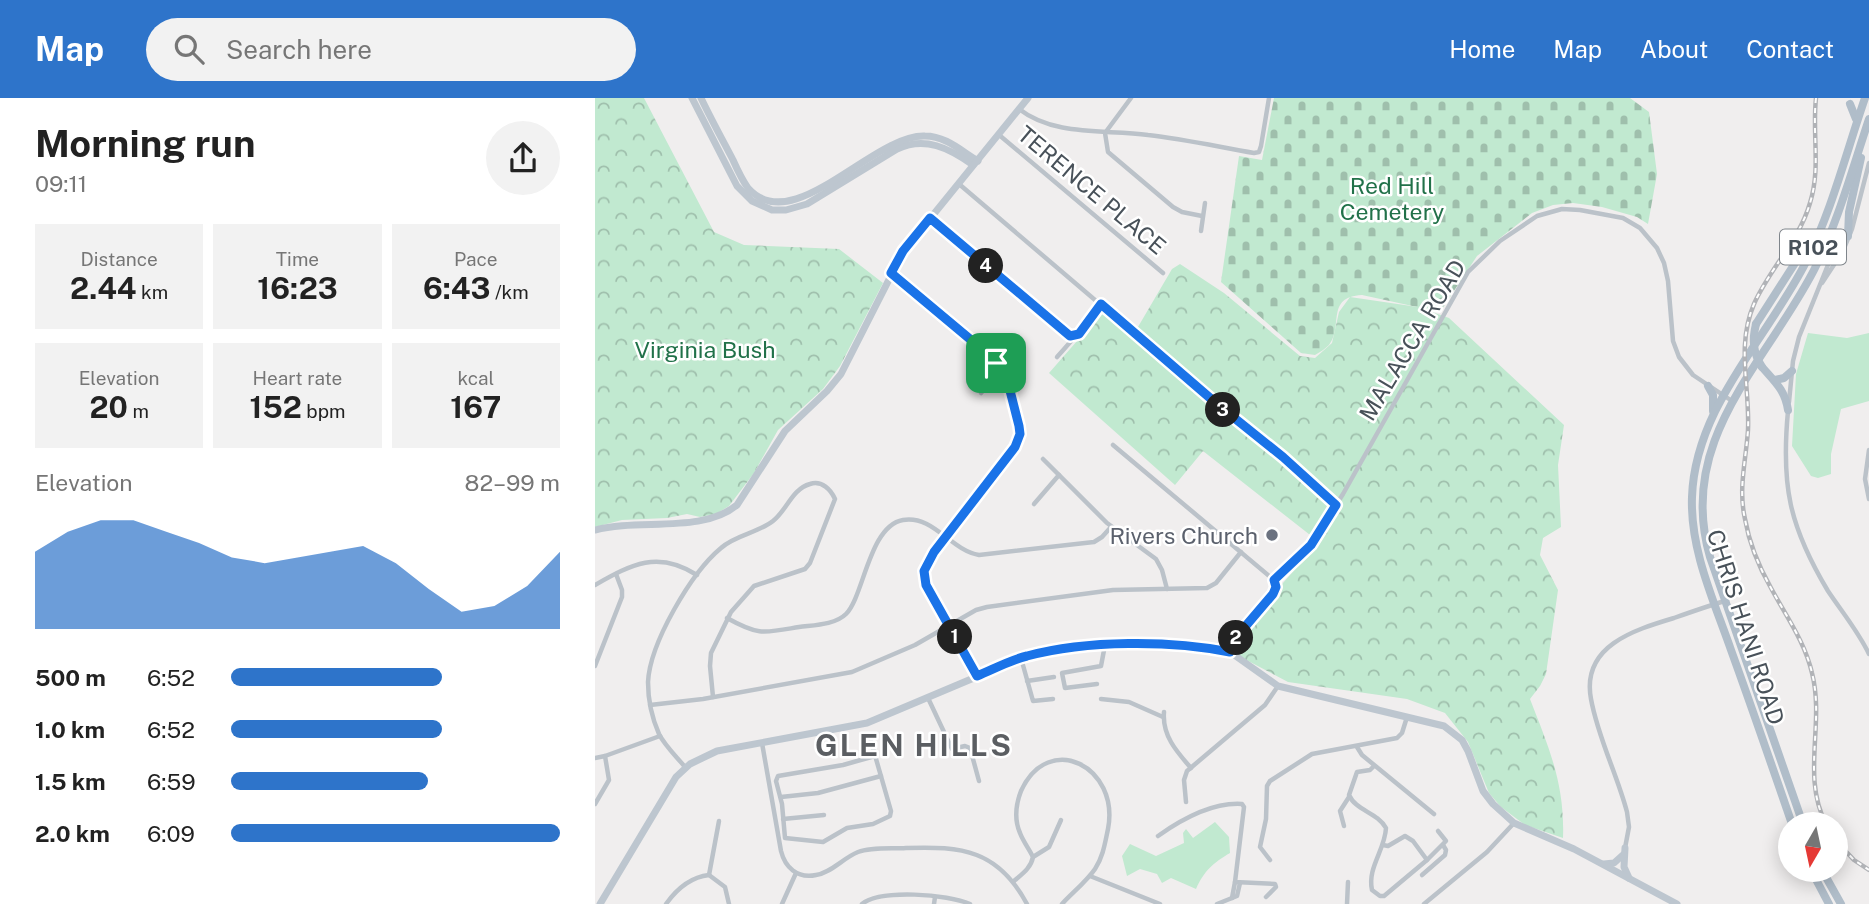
<!DOCTYPE html>
<meta charset="utf-8">
<style>
:root{--surface:#fff;--page:#f2f2f2;--text:#222;--muted:#767676;--accent:#2e74ca}
body{margin:0;font-family:"Public Sans",sans-serif;background:var(--page);color:var(--text);height:100vh;display:flex;flex-direction:column;font-size:26px;white-space:nowrap}
*{box-sizing:border-box;margin:0}
p{font-size:23px;color:var(--muted)}
.icon{flex:none;width:38px;height:38px;fill:none;stroke:currentColor;stroke-width:2;stroke-linecap:round;stroke-linejoin:round}
.map{position:relative;flex:1;overflow:hidden}
.panel{display:flex;flex-direction:column;background:var(--surface);width:595px}
.panel>*{flex:none}
.needle{width:46px;rotate:189deg}
.buttons{position:absolute;left:1183px;top:714px;display:grid;gap:14px}
.buttons a{display:grid;place-items:center;width:70px;height:70px;border-radius:50%;background:var(--surface);box-shadow:0 4px 18px #0003;font-size:35px}
.pin{position:absolute;display:grid;place-items:center;width:60px;height:60px;color:#fff;margin:-30px;border-radius:14px;box-shadow:0 4px 10px #0006}
.km{position:absolute;width:35px;height:35px;margin:-18px;border-radius:50%;background:#222;color:#fff;font-size:19px;line-height:35px;text-align:center}
.round{display:grid;place-items:center;flex:none;width:74px;height:74px;border-radius:37px;background:var(--page)}
.headline{display:flex;align-items:center;justify-content:space-between;height:119px;padding:0 35px}
h1{font-size:38px;font-weight:700;line-height:52px}
.metrics{display:grid;grid-template-columns:repeat(3,1fr);gap:10px;height:119px;padding:7px 35px}
.metrics div{display:grid;align-content:center;border-radius:0px;background:var(--page);text-align:center}
.metrics b{font-size:30px;font-weight:700}
.metrics small{font-size:19px;font-weight:400}
.metrics p{font-size:19px}
.chart{height:196px;padding:14px 35px}
.chart p{display:flex;justify-content:space-between}
.chart svg{width:100%;height:126px;margin-top:7px;fill:var(--accent);opacity:.7}
ul{padding:0 35px;list-style:none;font-size:23px}
li{display:grid;grid-template-columns:112px 84px 1fr;align-items:center;height:52px}
li i{height:18px;border-radius:9px;background:var(--accent)}
header{display:flex;align-items:center;gap:42px;box-sizing:border-box;height:98px;padding:0 35px;background:var(--accent);color:#fff}
header strong{font-size:33px}
nav{display:flex;gap:38px;margin-inline-start:auto;font-size:24px}
.search{width:490px;height:63px;background:var(--page);display:flex;align-items:center;gap:18px;box-sizing:border-box;padding:0 24px;border-radius:38px;color:var(--muted);font-size:26px}
main{display:flex;flex:1;min-height:0}
.map>svg:first-child{display:block}
.green{fill:#c1e9d0}
.forest{fill:url(#forest-crowns)}
.cemetery{fill:url(#cemetery-stones)}
.lines{fill:none;stroke-linecap:round;stroke-linejoin:round}
.street{stroke:#bbc2c9;stroke-width:4.5}
.secondary{stroke:#bdc6cf;stroke-width:7}
.primary{stroke:#b0bdc9;stroke-width:8}
.rail-casing{stroke:#b1b3b7;stroke-width:4.5}
.rail{stroke:#fff;stroke-width:2;stroke-dasharray:5;stroke-linecap:butt}
.primary-bridge{stroke:#b0bdc9;stroke-width:8}
.route-casing{stroke:#fff;stroke-width:14}
.route{stroke:#1a73e8;stroke-width:9}
.worship-dot{fill:#6b7280;stroke:#fff;stroke-width:2.5}
.labels{text-anchor:middle;dominant-baseline:central;stroke-width:5;stroke-linejoin:round;paint-order:stroke}
.shield{fill:#fff;stroke:#7f858b;stroke-width:2}
.shield-label{font-size:21px;font-weight:bold;fill:#485159}
.park-label{font-size:23px;fill:#217149;stroke:#fff}
.street-label{font-size:23px;fill:#485159;stroke:#fff}
.worship-label{font-size:23px;fill:#5b616d;stroke:#fff;text-anchor:end}
.district-label{font-size:30px;font-weight:bold;letter-spacing:2px;fill:#5b5e62;stroke:#fff}
</style>
<header>
<strong>Map</strong>
<div class="search"><svg class="icon" aria-label="search" viewBox="0 0 24 24"><circle cx="10" cy="10" r="6"/><path d="M15 15l6 6"/></svg>Search here</div>
<nav><a>Home</a><a>Map</a><a>About</a><a>Contact</a></nav>
</header>
<main>
<section class="panel">
<div class="headline"><div><h1>Morning run</h1><p>09:11</p></div><a class="round"><svg class="icon" aria-label="share" viewBox="0 0 24 24"><path d="M12 15V3M7 8l5-5 5 5M5 13v7h14v-7"/></svg></a></div>
<div class="metrics">
<div><p>Distance</p><b>2.44<small> km</small></b></div>
<div><p>Time</p><b>16:23</b></div>
<div><p>Pace</p><b>6:43<small> /km</small></b></div>
</div>
<div class="metrics">
<div><p>Elevation</p><b>20<small> m</small></b></div>
<div><p>Heart rate</p><b>152<small> bpm</small></b></div>
<div><p>kcal</p><b>167</b></div>
</div>
<div class="chart"><p><span>Elevation</span>82–99 m</p>
<svg viewBox="0 0 160 44" preserveAspectRatio="none"><path d="M0 44V17L10 10L20 6L30 6L40 10L50 14L60 19L70 21L80 19L90 17L100 15L110 21L120 30L130 38L140 36L150 29L160 17V44z"/></svg>
</div>
<ul>
<li><b>500 m</b>6:52<i style="width:64%"></i></li>
<li><b>1.0 km</b>6:52<i style="width:64%"></i></li>
<li><b>1.5 km</b>6:59<i style="width:60%"></i></li>
<li><b>2.0 km</b>6:09<i style="width:100%"></i></li>
</ul>
</section>
<div class="map">
<svg width="1274" height="806" viewBox="0 0 1274 806">
<defs>
<pattern id="forest-crowns" width="20" height="18" patternUnits="userSpaceOnUse" patternTransform="scale(1.75)"><rect width="20" height="18" fill="#c1e9d0"/><path d="M2 6a3 3 0 1 1 6 0M12 15a3 3 0 1 1 6 0" fill="none" stroke="#9fbfac"/></pattern>
<pattern id="cemetery-stones" width="16" height="16" patternUnits="userSpaceOnUse" patternTransform="scale(1.75)"><rect width="16" height="16" fill="#c1e9d0"/><path d="M2 7V4a2 2 0 0 1 4 0v3zM10 15v-3a2 2 0 0 1 4 0v3z" fill="#9fbfac"/></pattern>
</defs>
<rect width="100%" height="100%" fill="#f0eeee"/>
<g class="green">
<polygon points="1213,235 1252,240 1274,235 1274,303 1246,311 1236,356 1236,376 1223,380 1216,378 1197,348 1201,276"/>
<path d="M620,724L634,739L635,755C618,765 609,773 601,791L576,780L567,785L562,776L545,771L532,778L527,758L535,746L561,758L589,745L588,735L591,731L598,740Z"/>
</g>
<g class="forest">
<polygon points="0,0 49,0 119,134 149,147 244,151 288,185 245,268 228,291 183,332 159,375 134,408 121,416 105,419 92,416 72,420 27,422 0,429"/>
<path d="M585,166L629,195L705,258L720,260L737,245L744,214L755,199L823,209L854,220L969,327L963,367L966,429L948,440L945,457L963,492L951,576L945,588L935,601C954,650 970,686 968,740L930,727L906,709L894,695L873,644L850,615L812,601L693,584L640,556L674,501L724,444L608,353L580,387L454,275L511,210L540,234L577,171Z"/>
</g>
<path class="cemetery" d="M679,0H1035L1054,14L1062,76L1053,126L1042,119L1007,109L978,105L958,107L937,115L882,158L845,214L767,197C730,199 749,228 734,247C730,251 725,254 720,257L706,255L626,184L644,58L667,62Z"/>
<g class="lines">
<g class="street">
<polyline points="536,0 510,35 513,54 578,109 587,114 607,118"/>
<path d="M424,11C460,39 511,31 553,37C589,41 624,49 659,55L664,54L666,48L674,0"/>
<polyline points="403,36 568,175"/>
<polyline points="364,86 622,306 687,359 741,407"/>
<polyline points="335,120 472,236 479,238"/>
<polyline points="606,133 610,105"/>
<polyline points="297,176 394,257 406,270 414,285 424,328 425,336 420,349 339,454 329,473 331,487 382,578"/>
<polyline points="1227,185 1248,153 1257,131 1274,65"/>
<path d="M462,259C478,241 492,226 506,206"/>
<polyline points="386,295 406,270"/>
<polyline points="1194,304 1198,263 1204,239 1243,142 1252,138"/>
<path d="M1193,313C1186,387 1194,428 1233,493C1247,514 1263,533 1274,556"/>
<polyline points="518,347 679,482"/>
<polyline points="1274,352 1270,381 1274,401"/>
<polyline points="448,361 512,425 561,461 567,472 572,491"/>
<polyline points="439,406 464,377"/>
<path d="M0,487C37,466 63,452 102,477"/>
<path d="M132,520C164,538 169,535 204,529C218,527 240,527 251,516C269,498 274,428 308,422C339,417 355,452 384,457L499,444L507,439L516,429"/>
<polyline points="635,554 643,537 678,496 681,489 679,482 716,447 748,396 873,174 905,143 942,118 967,111 985,112 1028,120 1045,130 1062,150 1069,165 1073,183 1078,243 1084,259 1098,277 1137,303"/>
<polyline points="426,560 438,603 458,601"/>
<polyline points="0,568 27,499 27,492 21,476"/>
<polyline points="432,583 459,579"/>
<polyline points="502,586 470,590 467,575 506,568 510,547"/>
<polyline points="333,600 357,651 370,648 375,650 384,683"/>
<polyline points="506,601 534,604 568,619"/>
<polyline points="55,607 108,601 257,574 320,547 381,512 392,509 518,492 612,490 621,485 646,454"/>
<path d="M569,614C567,637 581,653 596,670"/>
<polyline points="275,640 296,713 295,718 278,726 252,730 228,744 190,740 187,706 181,683 183,678 248,667 280,658"/>
<path d="M167,645L186,753C190,769 202,781 221,777C236,775 248,760 263,754C277,749 296,751 311,750C367,748 403,752 432,806"/>
<polyline points="762,649 767,657 839,716"/>
<polyline points="0,660 10,658 65,638"/>
<path d="M779,668L775,672L762,674L754,697C761,713 782,714 791,730C790,752 772,770 777,792L785,798H789L832,762L851,743L843,733"/>
<path d="M90,669C82,659 70,648 64,636C57,620 53,601 53,584C55,545 96,475 126,450C140,437 163,435 178,423C192,412 197,391 215,386C227,382 236,392 240,401L215,465L210,471L159,488L136,514L116,555L115,568L118,599"/>
<polyline points="186,699 223,695 286,678"/>
<polyline points="591,704 589,682 592,673 670,607 683,588"/>
<polyline points="0,706 14,682 10,658"/>
<polyline points="188,721 229,717"/>
<polyline points="749,728 745,713 754,699"/>
<path d="M563,738C587,721 617,704 647,706L649,709L640,784L680,786L681,789L671,799"/>
<polyline points="788,747 793,748 810,738 818,743 832,762"/>
<path d="M1030,750L1034,729L1032,714C1022,676 1003,640 996,601C986,548 1039,532 1079,520C1096,514 1113,508 1130,503"/>
<polyline points="438,759 454,749 466,722"/>
<polyline points="675,762 665,749 671,721 672,688 675,683 717,656 802,640 807,635 812,619"/>
<polyline points="114,777 124,723"/>
<polyline points="827,777 850,757 851,752 848,747"/>
<polyline points="495,778 565,806"/>
<path d="M419,783C427,776 436,770 438,759C434,751 428,743 425,735C419,721 421,706 426,693C454,632 525,669 513,731C510,745 508,759 500,771C491,784 477,795 467,806"/>
<polyline points="637,800 640,784"/>
<path d="M71,806C81,792 96,779 114,777L130,789L134,806"/>
<polyline points="187,806 201,775"/>
<path d="M267,806C285,791 353,796 375,806"/>
<polyline points="339,806 340,799"/>
<polyline points="622,806 642,798 645,785"/>
<polyline points="752,806 753,784"/>
<polyline points="829,806 892,754 919,725"/>
</g>
<g class="secondary">
<path d="M97,0L142,88L157,103L177,112H191L212,106L302,51C330,38 354,50 378,67"/>
<path d="M106,0C116,21 127,41 138,62C142,71 147,82 153,90C198,141 278,36 330,38C351,38 366,53 383,63"/>
<path d="M0,432C44,420 107,436 142,407L190,333L232,293L246,276L308,154L433,0"/>
<polyline points="1030,750 1029,769 1034,780"/>
<polyline points="1009,766 1019,765 1029,756"/>
<polyline points="5,806 81,679 95,666 122,653 272,625 431,558 511,546 573,547 635,554 683,588 849,628 867,642 873,653 888,693 898,706 919,725 979,751 1082,806"/>
</g>
<g class="primary">
<polyline points="1255,6 1261,21"/>
<polyline points="1253,138 1254,114 1266,60"/>
<polyline points="1161,226 1218,137"/>
<path d="M1167,269C1180,284 1190,292 1193,312"/>
<polyline points="1180,282 1189,280 1197,273"/>
<polyline points="1113,288 1118,297 1118,313"/>
<path d="M1197,726C1177,668 1157,610 1136,552C1119,503 1095,452 1097,399C1100,309 1172,241 1211,164C1237,112 1251,55 1270,0"/>
<path d="M1208,726L1115,459C1081,341 1170,267 1219,172C1243,124 1257,72 1274,21"/>
<polyline points="1216,772 1234,806"/>
<polyline points="1227,772 1246,806"/>
</g>
<defs>
<g id="rail">
<path d="M1221,0C1217,36 1226,70 1215,105C1204,143 1175,170 1159,206C1141,248 1155,288 1153,332C1151,362 1143,391 1150,421C1154,444 1164,469 1176,490C1191,518 1210,544 1217,575C1230,626 1206,678 1231,726"/>
<polyline points="1241,743 1259,762 1274,772"/>
</g>
</defs>
<use href="#rail" class="rail-casing"/>
<use href="#rail" class="rail"/>
<path class="primary-bridge" d="M1161,226C1157,242 1158,255 1167,269"/>
</g>
<g class="lines">
<defs>
<path id="route" d="M335,120L475,238L484,236L506,206L622,306L688,359L741,407L716,447L679,482L681,489L678,496L643,537L635,554C575,542 492,542 432,558C415,562 399,571 382,578L331,487L329,473L339,454L420,349L425,336L424,328L411,277L394,257L296,175L308,153Z"/>
</defs>
<use href="#route" class="route-casing"/>
<use href="#route" class="route"/>
</g>
<circle class="worship-dot" cx="677" cy="437" r="7"/>
<g class="labels">
<rect class="shield" x="1185" y="131.5" width="66" height="35" rx="5"/>
<g class="shield-label">
<text x="1218" y="149">R102</text>
</g>
<g class="park-label">
<text x="797" y="87">Red Hill<tspan x="797" dy="26">Cemetery</tspan></text>
<text x="110" y="251">Virginia Bush</text>
</g>
<g class="street-label">
<text transform="translate(497 92) rotate(40)">TERENCE PLACE</text>
<text transform="translate(817 242) rotate(-59)">MALACCA ROAD</text>
<text transform="translate(1151 529) rotate(72)">CHRIS HANI ROAD</text>
</g>
<g class="worship-label">
<text x="663" y="437">Rivers Church</text>
</g>
<g class="district-label">
<text x="319" y="647">GLEN HILLS</text>
</g>
</g>
</svg>
<div class="buttons">
<a><svg class="needle" viewBox="-14 -14 28 28"><path d="M0-13l5 13h-10z" fill="#e53935"/><path d="M0 13l5-13h-10z" fill="#767676"/></svg></a>
</div>
<div class="pin" style="left:401px;top:265px;background:#1e9e55"><svg class="icon" aria-label="arrive" viewBox="0 0 24 24"><path d="M6 21V4h12l-3 4 3 4H6"/></svg></div>
<b class="km" style="left:360px;top:539px">1</b>
<b class="km" style="left:641px;top:540px">2</b>
<b class="km" style="left:628px;top:312px">3</b>
<b class="km" style="left:391px;top:168px">4</b>
</div>
</main>
